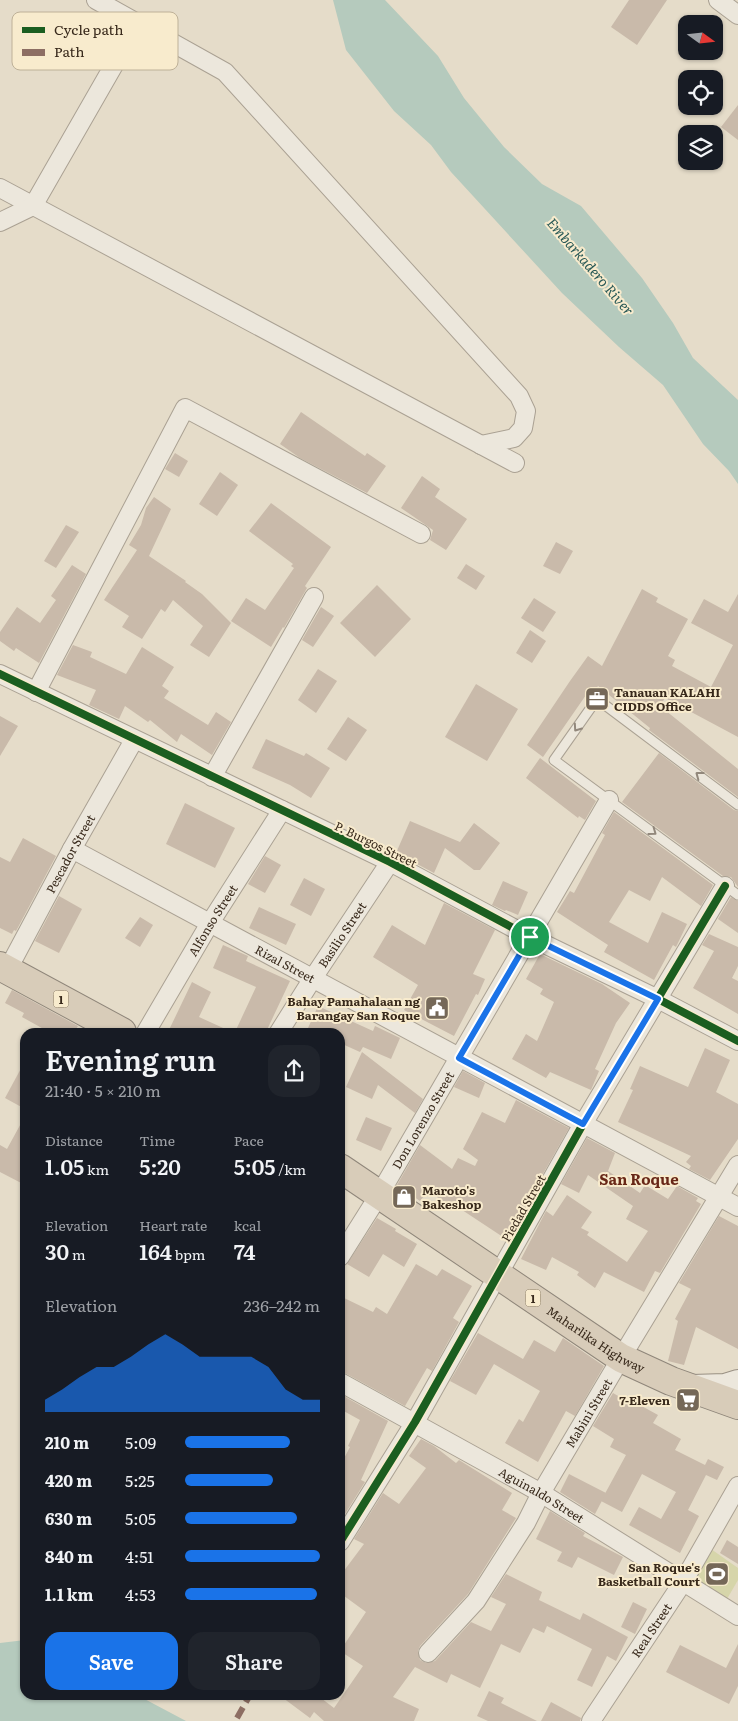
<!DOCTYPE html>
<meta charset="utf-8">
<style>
:root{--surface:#171b24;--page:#20242c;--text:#f1f3f6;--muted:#9ea1a6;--accent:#1a73e8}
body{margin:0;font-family:Literata,serif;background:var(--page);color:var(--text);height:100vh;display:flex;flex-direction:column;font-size:19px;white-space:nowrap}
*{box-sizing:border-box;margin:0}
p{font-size:16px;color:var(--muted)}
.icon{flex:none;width:28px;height:28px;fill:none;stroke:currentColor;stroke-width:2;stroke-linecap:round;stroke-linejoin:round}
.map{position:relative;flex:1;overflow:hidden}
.sheet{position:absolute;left:20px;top:1028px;width:325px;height:672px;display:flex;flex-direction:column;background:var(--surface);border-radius:15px;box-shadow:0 1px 4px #0004}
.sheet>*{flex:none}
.needle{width:32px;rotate:105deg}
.controls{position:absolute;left:678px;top:15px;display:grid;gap:10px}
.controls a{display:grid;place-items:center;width:45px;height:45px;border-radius:10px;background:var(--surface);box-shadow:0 1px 4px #0004;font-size:25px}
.pin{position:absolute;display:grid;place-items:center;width:42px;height:42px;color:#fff;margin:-21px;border:2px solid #fff;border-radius:50%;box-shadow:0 1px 5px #0007}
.round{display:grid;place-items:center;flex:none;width:52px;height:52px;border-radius:15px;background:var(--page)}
.overview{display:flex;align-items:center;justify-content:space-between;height:85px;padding:0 25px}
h1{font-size:28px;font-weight:600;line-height:38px}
.figures{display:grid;grid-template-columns:repeat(3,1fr);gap:8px;height:85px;padding:5px 25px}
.figures div{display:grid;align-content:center}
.figures b{font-size:21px;font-weight:600}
.figures small{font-size:14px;font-weight:400}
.figures p{font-size:14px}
.chart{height:140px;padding:10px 25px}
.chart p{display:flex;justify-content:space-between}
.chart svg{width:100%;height:90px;margin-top:5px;fill:var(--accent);opacity:.7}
.cta{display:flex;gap:10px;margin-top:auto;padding:10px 25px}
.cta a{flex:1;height:58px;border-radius:15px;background:var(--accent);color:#fff;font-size:20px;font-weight:600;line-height:58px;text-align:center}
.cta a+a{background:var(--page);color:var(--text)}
ul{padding:0 25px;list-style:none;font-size:16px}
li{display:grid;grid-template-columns:80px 60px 1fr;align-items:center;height:38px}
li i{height:12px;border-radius:6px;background:var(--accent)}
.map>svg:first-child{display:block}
.green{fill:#d6d5aa}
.water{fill:#b5cabd}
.building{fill:#c9baaa}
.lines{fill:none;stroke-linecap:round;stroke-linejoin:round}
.lane-casing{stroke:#aaa193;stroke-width:11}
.street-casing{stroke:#aaa193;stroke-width:20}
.secondary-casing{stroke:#999083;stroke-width:26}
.highway-casing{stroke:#8f867a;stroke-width:30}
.lane{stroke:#ece7dc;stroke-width:9}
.street{stroke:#ece7dc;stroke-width:18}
.secondary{stroke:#ece7dc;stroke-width:24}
.highway{stroke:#d8ccb9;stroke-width:28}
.quiet{stroke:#8d6e63;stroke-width:6;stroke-dasharray:12 6;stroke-linecap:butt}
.cycleway-casing{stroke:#f8ebcd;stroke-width:11}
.cycleway{stroke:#1b5e20;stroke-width:8}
.oneway{stroke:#92887c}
.route-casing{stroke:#fff;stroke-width:10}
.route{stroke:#1a73e8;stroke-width:6}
.labels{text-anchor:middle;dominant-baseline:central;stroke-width:4;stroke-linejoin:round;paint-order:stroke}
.shield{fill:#f8ebcd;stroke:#726350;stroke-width:1}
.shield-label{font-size:11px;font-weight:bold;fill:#38291b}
.poi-label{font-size:12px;font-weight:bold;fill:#38291b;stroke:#f8ebcd;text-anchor:end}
.street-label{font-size:12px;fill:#38291b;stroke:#f8ebcd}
.water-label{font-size:14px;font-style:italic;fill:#295956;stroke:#f8ebcd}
.quarter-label{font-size:15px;font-weight:bold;fill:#682717;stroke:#f8ebcd}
.key{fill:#f8ebcd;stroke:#beb198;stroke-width:1}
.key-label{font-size:14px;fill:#38291b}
</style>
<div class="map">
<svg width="738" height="1721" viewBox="0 0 738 1721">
<rect width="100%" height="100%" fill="#e5dcc9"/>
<polygon class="green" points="711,1549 738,1568 738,1580 727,1599 693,1579"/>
<g class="water">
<polygon points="333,0 385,0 438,56 464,98 504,147 542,184 581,206 642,278 673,323 693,358 738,400 738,484 729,471 703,444 663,385 619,347 562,293 451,172 431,145 394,111 346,50"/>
<polygon points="25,1640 25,1695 137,1695 186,1721 0,1721 0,1643"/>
</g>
<g class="building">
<polygon points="629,0 667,0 637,45 611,27"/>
<polygon points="738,105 738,140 721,127"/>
<polygon points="301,412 365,456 367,453 386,466 367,493 300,458 280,444"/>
<polygon points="175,453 188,461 179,477 165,469"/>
<polygon points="220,472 238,485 217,516 199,504"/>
<polygon points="422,476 440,489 435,497 467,519 446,550 430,540 433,530 401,508"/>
<polygon points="154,497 171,509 149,556 186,581 185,582 202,594 231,623 209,657 190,645 203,626 173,600 165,612 161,609 142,639 122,627 129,616 104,600 137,550 129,545 141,525 146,508"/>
<polygon points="271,503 331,547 305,586 307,588 303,595 284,628 283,627 271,647 231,621 246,598 265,610 294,568 291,566 293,564 249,531"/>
<polygon points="66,525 79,532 56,568 44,561"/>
<polygon points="556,542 573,551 560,574 543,566"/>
<polygon points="466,564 485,576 476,590 457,578"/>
<polygon points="72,565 86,574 39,663 16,648 14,651 0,641 0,632 17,607 40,623 56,600 51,596"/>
<polygon points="377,585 411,619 375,657 340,623"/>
<polygon points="642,589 658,598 656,602 688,619 668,656 675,660 672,666 711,687 733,645 691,623 704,599 728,612 738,594 738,737 665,698 660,706 738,769 738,797 649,730 650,728 598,686 590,698 586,695 543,757 527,745 570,681 588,656 602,666"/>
<polygon points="534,598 556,612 543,632 521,618"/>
<polygon points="321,607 334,616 313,647 302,640"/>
<polygon points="530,630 546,641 532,663 516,653"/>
<polygon points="73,645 92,652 90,657 126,674 142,647 174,667 162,686 169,691 164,698 208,725 216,712 231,722 212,755 181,734 177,742 150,720 148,722 125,706 119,719 89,705 96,690 57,675"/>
<polygon points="318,669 337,681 316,713 298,700"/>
<polygon points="476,684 518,709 487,761 445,737"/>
<polygon points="0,716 18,726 0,756"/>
<polygon points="348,717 367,730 346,761 327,749"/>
<polygon points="266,739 304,756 306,753 330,768 311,798 290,785 252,768"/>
<polygon points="659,753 734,810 738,811 738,887 731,877 723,876 622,802"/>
<polygon points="540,758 596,801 585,820 579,816 578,818 526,778"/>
<polygon points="185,803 235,828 215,868 166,844"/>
<polygon points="614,812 713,885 701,906 662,877 650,901 629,890 609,922 648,943 662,912 687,924 677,945 676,947 673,945 654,980 604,952 608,945 557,912 570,891 574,893 605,835 602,833"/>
<polygon points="410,821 460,842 474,823 500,843 480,870 474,870 445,848 434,873 396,853"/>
<polygon points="23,838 56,856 16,931 14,930 12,934 0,928 0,857 10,862"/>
<polygon points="265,856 281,865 265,893 248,884"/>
<polygon points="304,878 325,889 311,916 290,905"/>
<polygon points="503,881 528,892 518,915 506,910 505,911 492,905"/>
<polygon points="59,896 82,909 59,953 35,941"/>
<polygon points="731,897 738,901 738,933 718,919"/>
<polygon points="444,903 495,930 473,974 485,979 478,995 476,994 454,1036 404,1010 418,985 373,957 392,925 425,945"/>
<polygon points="259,907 296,924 286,945 249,928"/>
<polygon points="140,917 153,925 140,947 125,938"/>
<polygon points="709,934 738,947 738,966 732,978 738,981 738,1014 693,988 714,951 702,945"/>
<polygon points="223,945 248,956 246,961 290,981 266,1032 235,1032 256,987 213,968"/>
<polygon points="540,954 602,984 630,1003 616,1023 595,1069 599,1071 591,1090 550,1072 546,1078 512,1059 526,1034 537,1041 554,1002 540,994 543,989 526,979"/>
<polygon points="192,982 211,992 199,1017 232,1032 168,1032"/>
<polygon points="12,990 78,1026 74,1032 49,1032 22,1017 24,1013 5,1003"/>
<polygon points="318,1006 373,1031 375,1026 400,1038 391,1059 363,1047 360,1052 340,1043 340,1032 318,1032 308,1028"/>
<polygon points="705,1048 730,1060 716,1092 738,1104 738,1139 710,1180 689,1169 691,1166 686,1162 691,1156 618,1122 633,1090 630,1089 640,1066 688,1087"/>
<polygon points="362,1052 423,1099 415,1113 378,1085 372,1099 346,1087"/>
<polygon points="25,1061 25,1109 5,1098"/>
<polygon points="463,1071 485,1083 479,1098 454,1087"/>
<polygon points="516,1100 569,1128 506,1239 453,1204 452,1207 428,1191 420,1201 397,1185 420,1145 452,1169 458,1158 475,1166 478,1160 463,1149 482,1112 505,1123"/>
<polygon points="25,1116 25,1185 0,1172 0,1145 7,1149"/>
<polygon points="366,1117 392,1128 381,1151 356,1140"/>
<polygon points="587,1138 615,1153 608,1171 640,1193 645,1185 668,1199 677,1186 698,1198 696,1201 701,1204 660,1273 655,1271 644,1292 604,1272 595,1288 577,1275 579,1272 552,1257 546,1270 521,1259 546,1211 553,1216 567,1195 592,1212 581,1228 589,1232 587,1235 627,1262 648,1231 626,1219 633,1206 588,1175 579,1193 561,1184"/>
<polygon points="719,1216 738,1226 738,1349 696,1327 684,1365 668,1361 678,1321 675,1319 691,1289 679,1283"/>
<polygon points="377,1218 396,1229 395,1231 417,1244 404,1267 383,1254 369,1277 347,1264"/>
<polygon points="416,1264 437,1276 442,1269 472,1286 453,1318 459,1322 432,1371 427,1368 405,1406 345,1373 340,1371 340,1296 373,1312 376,1307 387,1314"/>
<polygon points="478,1333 523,1359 534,1340 555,1352 563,1338 604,1366 575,1416 566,1411 538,1462 505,1443 519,1419 523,1422 540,1391 494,1364 476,1395 450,1381"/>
<polygon points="613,1393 637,1407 638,1404 658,1415 653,1423 681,1439 675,1450 705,1465 708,1459 724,1467 717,1480 706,1475 688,1510 699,1516 680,1553 629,1525 639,1507 661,1519 676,1492 642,1474 622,1512 601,1501 626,1455 610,1447 614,1439 593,1426"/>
<polygon points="340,1394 388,1421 361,1480 365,1482 340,1522 340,1466 350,1447 348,1446 360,1420 340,1409"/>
<polygon points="421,1439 434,1446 456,1463 459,1460 512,1493 502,1510 516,1518 468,1594 420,1646 418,1651 420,1660 426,1663 435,1661 471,1622 491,1631 506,1604 491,1597 506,1574 542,1592 539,1600 580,1620 583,1613 628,1637 616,1661 607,1656 592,1687 577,1680 592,1649 547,1626 544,1633 533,1628 520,1653 501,1644 480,1688 451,1674 447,1683 415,1667 393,1697 419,1709 414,1721 324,1721 314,1712 310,1718 279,1695 317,1695 334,1708 363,1666 340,1651 366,1612 340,1593 340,1576 364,1544 354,1539 383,1493 399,1504 426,1468 409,1456"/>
<polygon points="569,1474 606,1493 595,1514 560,1492"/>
<polygon points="550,1511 585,1533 583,1536 623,1557 614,1575 578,1557 572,1568 557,1561 562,1552 536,1539"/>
<polygon points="727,1540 738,1547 738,1564 720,1553"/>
<polygon points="633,1602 647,1609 635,1634 621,1627"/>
<polygon points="738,1644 738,1686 729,1704 666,1672 680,1645 726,1668"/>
<polygon points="489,1691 504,1698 501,1703 537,1721 488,1721 477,1716"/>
<polygon points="551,1702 581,1718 580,1721 541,1721"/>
</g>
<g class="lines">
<defs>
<polyline id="lane" points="738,805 597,699 554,760 738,895"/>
<g id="street">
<polyline points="96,0 225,72 519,396 526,411 523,428 514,438 481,445"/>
<polyline points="718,0 738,15"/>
<polyline points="0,188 515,463"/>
<polyline points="0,222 33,206 138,23"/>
<polyline points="0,674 390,862 530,937 658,999 738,1041"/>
<polyline points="36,692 185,408 421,534"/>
<polyline points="212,777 314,597"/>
<path id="s1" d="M72,849L738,1207"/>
<path id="s2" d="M8,969L72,849L134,740"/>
<path id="s3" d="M146,1032L210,923L282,810"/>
<path id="s4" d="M279,1032L313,978L390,862"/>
<path id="s5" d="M340,1257L379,1195L609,800"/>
<path id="s6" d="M340,1382L541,1493L738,1616"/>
<polyline points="340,1542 415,1422 583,1124 725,886"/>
<path id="s7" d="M428,1653L476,1601L526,1523L541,1493L621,1358L738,1165"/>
<path id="s8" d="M591,1721L683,1582L738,1486"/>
</g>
<polyline id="secondary" points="692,1387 725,1386 738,1382"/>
<g id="highway">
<polyline points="0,966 122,1032"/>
<path id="s9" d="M340,1168L621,1358L671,1381L738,1405"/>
</g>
</defs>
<use href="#lane" class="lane-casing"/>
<use href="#street" class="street-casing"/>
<use href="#secondary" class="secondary-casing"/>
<use href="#highway" class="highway-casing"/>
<use href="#lane" class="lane"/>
<use href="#street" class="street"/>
<use href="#secondary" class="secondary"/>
<use href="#highway" class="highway"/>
<polyline class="quiet" points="237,1718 250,1695"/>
<defs>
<g id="cycleway">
<polyline points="0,674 390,862 530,937 658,999 738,1041"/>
<polyline points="340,1542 415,1422 583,1124 725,886"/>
</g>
</defs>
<use href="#cycleway" class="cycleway-casing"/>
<use href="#cycleway" class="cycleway"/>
</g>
<defs><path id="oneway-chevron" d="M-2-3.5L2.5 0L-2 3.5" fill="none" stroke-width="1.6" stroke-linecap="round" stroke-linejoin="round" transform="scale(1.25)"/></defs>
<g class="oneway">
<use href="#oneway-chevron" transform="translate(577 728) rotate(125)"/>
<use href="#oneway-chevron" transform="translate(699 775) rotate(-143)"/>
<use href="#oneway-chevron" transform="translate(653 832) rotate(36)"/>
</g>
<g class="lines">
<defs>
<polygon id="route" points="530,937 658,999 583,1124 459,1058"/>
</defs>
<use href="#route" class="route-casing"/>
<use href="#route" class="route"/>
</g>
<defs>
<symbol id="office-square" viewBox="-11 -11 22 22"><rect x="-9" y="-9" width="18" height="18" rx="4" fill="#756858" stroke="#f8ebcd"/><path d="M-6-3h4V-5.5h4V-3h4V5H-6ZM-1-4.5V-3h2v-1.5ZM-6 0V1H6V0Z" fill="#fff"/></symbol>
<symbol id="civic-square" viewBox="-11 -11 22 22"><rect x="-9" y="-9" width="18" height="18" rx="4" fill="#756858" stroke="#f8ebcd"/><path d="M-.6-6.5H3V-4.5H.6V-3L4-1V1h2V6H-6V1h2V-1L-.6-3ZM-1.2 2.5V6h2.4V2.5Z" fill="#fff"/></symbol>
<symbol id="shop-square" viewBox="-11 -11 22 22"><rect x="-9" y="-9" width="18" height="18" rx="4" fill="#756858" stroke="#f8ebcd"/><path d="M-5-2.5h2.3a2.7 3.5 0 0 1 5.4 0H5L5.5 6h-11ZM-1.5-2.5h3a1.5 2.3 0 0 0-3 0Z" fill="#fff"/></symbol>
<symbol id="supermarket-square" viewBox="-11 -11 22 22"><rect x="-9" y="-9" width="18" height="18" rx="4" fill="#756858" stroke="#f8ebcd"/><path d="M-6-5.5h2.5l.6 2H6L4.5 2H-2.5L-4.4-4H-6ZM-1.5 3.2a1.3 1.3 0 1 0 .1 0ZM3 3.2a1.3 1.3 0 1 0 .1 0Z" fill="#fff"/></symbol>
<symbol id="stadium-square" viewBox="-11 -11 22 22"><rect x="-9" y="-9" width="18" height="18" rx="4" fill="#756858" stroke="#f8ebcd"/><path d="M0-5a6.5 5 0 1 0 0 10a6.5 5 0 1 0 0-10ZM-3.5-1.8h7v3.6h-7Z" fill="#fff"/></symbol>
</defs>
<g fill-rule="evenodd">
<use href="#office-square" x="583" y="685" width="28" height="28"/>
<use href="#civic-square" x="423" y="994" width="28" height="28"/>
<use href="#shop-square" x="390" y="1183" width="28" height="28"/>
<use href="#supermarket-square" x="674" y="1386" width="28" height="28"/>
<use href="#stadium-square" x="703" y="1560" width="28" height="28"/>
</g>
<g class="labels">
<g class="shield">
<rect x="53.5" y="990.5" width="15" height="17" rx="4"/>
<rect x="525.5" y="1289.5" width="15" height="17" rx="4"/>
</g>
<g class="shield-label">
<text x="61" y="999">1</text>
<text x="533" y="1298">1</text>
</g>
<g class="poi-label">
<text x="614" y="692" text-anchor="start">Tanauan KALAHI<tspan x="614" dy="14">CIDDS Office</tspan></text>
<text x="420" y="1001">Bahay Pamahalaan ng<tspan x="420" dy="14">Barangay San Roque</tspan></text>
<text x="422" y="1190" text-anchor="start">Maroto's<tspan x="422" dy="14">Bakeshop</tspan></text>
<text x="670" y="1400">7-Eleven</text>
<text x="700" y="1567">San Roque's<tspan x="700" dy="14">Basketball Court</tspan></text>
</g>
<g class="street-label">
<text transform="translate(376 844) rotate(26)">P. Burgos Street</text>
<text stroke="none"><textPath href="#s2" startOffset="131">Pescador Street</textPath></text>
<text stroke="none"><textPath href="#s3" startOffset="130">Alfonso Street</textPath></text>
<text stroke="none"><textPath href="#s4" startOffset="116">Basilio Street</textPath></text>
<text stroke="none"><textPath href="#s1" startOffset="242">Rizal Street</textPath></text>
<text stroke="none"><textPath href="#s5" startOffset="160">Don Lorenzo Street</textPath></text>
<text transform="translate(523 1208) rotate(-60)">Piedad Street</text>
<text stroke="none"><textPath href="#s9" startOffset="308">Maharlika Highway</textPath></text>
<text stroke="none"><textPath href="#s7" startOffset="290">Mabini Street</textPath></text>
<text stroke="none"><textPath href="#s6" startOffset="231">Aguinaldo Street</textPath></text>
<text stroke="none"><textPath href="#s8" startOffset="109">Real Street</textPath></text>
</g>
<g class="water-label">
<text transform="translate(591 266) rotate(49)">Embarkadero River</text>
</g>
<g class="quarter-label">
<text x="639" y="1178">San Roque</text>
</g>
</g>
<rect x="12" y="12" width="166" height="58" rx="8" class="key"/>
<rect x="22" y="27" width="23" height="6" fill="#1b5e20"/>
<rect x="22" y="49" width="23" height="7" fill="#8d6e63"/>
<g class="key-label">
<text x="54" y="35">Cycle path</text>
<text x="54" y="57">Path</text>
</g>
</svg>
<div class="controls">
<a><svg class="needle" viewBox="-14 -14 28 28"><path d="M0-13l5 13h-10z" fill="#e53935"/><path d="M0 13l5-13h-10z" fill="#9ea1a6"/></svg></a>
<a><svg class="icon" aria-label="locate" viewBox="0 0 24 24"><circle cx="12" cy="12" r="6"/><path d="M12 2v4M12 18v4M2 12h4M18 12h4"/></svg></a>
<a><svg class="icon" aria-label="layers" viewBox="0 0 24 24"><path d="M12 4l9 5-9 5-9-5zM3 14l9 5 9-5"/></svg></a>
</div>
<div class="pin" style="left:530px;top:937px;background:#1e9e55"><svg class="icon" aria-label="arrive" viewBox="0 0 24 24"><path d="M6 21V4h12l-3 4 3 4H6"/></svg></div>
<section class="sheet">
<div class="overview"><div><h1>Evening run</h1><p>21:40 · 5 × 210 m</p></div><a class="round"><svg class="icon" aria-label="share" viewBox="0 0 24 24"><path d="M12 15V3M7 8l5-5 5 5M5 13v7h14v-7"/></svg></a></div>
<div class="figures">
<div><p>Distance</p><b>1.05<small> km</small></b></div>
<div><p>Time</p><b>5:20</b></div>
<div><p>Pace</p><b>5:05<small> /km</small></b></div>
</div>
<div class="figures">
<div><p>Elevation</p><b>30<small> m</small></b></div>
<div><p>Heart rate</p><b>164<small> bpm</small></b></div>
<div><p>kcal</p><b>74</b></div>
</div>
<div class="chart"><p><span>Elevation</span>236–242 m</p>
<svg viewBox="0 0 160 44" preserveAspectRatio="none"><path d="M0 44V38L10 33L20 27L30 22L40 22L50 17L60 11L70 6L80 11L90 17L100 17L110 17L120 17L130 22L140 33L150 38L160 38V44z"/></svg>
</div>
<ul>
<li><b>210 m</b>5:09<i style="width:78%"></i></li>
<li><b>420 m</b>5:25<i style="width:65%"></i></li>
<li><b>630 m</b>5:05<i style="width:83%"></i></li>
<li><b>840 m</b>4:51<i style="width:100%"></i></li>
<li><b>1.1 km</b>4:53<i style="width:98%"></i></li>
</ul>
<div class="cta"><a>Save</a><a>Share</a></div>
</section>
</div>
